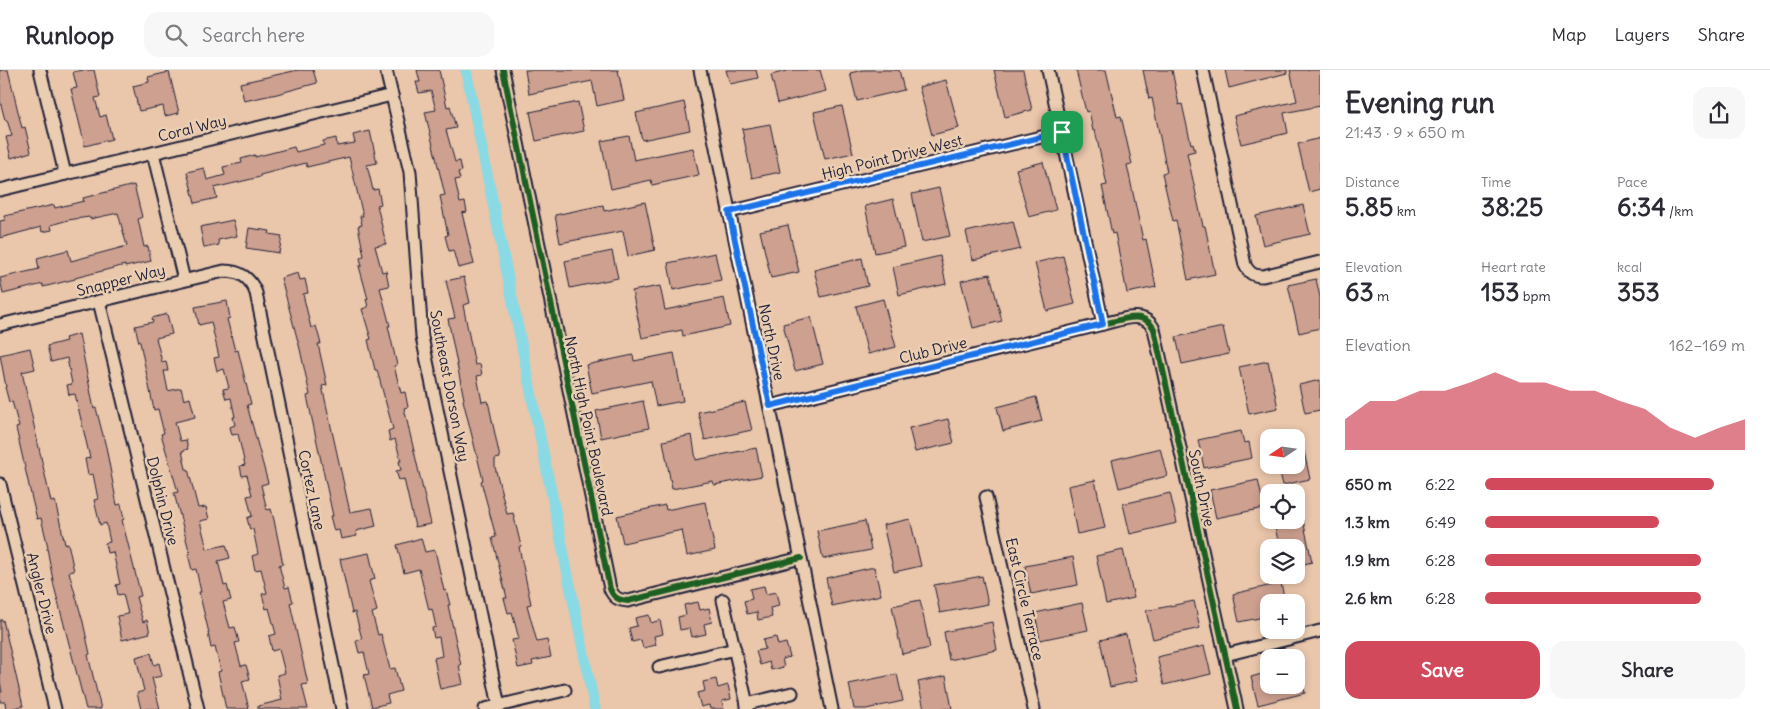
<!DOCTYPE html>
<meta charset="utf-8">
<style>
:root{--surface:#fff;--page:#f7f7f7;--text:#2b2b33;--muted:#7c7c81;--line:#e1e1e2;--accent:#d1495b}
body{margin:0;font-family:Delius,sans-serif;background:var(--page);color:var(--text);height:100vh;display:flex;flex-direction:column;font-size:19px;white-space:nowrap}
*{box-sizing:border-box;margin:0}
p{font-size:16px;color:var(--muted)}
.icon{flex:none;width:28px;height:28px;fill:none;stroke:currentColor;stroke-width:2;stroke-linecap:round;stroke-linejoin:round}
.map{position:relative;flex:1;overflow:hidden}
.side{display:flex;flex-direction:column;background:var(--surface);width:450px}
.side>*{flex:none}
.needle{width:32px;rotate:257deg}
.controls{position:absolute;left:1260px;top:359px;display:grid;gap:10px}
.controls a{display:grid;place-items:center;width:45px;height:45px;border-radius:10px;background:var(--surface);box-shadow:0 2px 8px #0003;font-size:25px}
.pin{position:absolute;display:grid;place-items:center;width:42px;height:42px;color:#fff;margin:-21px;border-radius:10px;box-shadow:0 2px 8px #0006}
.round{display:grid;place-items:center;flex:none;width:52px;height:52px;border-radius:15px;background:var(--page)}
.summary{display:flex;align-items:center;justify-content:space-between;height:85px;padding:0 25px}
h1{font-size:28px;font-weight:700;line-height:38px}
.metrics{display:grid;grid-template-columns:repeat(3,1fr);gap:8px;height:85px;padding:5px 25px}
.metrics div{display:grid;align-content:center}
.metrics b{font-size:25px;font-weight:700}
.metrics small{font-size:14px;font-weight:400}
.metrics p{font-size:14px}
.chart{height:140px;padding:10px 25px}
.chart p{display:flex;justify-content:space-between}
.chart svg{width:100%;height:90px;margin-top:5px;fill:var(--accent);opacity:.7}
.primary-button{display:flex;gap:10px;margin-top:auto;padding:10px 25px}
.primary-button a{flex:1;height:58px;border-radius:15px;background:var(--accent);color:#fff;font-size:20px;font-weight:700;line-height:58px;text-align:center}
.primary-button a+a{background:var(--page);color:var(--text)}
ul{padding:0 25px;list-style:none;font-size:16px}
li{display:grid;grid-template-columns:80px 60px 1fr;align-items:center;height:38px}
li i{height:12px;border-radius:6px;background:var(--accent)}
header{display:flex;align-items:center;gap:30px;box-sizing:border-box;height:70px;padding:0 25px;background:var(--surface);border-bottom:1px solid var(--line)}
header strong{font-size:24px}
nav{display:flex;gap:28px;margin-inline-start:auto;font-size:18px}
.search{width:350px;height:45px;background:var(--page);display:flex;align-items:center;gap:12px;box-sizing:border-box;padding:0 18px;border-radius:15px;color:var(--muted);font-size:19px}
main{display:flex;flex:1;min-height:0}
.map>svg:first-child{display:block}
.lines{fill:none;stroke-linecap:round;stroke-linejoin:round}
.canal{stroke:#89dae4;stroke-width:11}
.building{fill:#cda08f;stroke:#22223b}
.minor-casing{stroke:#22223b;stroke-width:15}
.minor{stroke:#ebceb1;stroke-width:11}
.cycleway-casing{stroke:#ebceb1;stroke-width:9}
.cycleway{stroke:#1b5e20;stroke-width:6}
.route-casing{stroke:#fff;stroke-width:10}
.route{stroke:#1a73e8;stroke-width:6}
.labels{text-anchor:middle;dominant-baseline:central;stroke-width:5;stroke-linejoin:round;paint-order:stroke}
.street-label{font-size:15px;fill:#22223b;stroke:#ebceb1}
</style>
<header>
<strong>Runloop</strong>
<div class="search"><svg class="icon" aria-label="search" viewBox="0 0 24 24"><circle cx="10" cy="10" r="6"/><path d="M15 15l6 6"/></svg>Search here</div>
<nav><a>Map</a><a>Layers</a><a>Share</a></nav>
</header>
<main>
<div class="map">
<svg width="1320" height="639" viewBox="0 0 1320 639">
<rect width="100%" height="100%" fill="#eac6ab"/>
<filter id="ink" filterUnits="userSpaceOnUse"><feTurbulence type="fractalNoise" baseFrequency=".02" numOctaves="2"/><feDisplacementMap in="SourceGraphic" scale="10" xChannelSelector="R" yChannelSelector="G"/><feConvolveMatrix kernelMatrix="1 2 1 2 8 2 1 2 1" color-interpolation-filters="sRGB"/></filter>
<g filter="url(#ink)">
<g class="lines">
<polyline class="canal" points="466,0 595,639"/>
</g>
<g class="building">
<polygon points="0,0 8,0 22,58 25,57 31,82 11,88 6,67 12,66 7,50 5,50 0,31"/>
<polygon points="83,0 94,0 100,27 95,28 100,47 106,45 112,69 85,76 71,19 77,18 73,2"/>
<polygon points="298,0 313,0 317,13 277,24 244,31 240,13"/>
<polygon points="417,0 439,0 447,37 450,36 456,58 446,60 455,92 460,91 462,101 458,102 460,109 455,110 460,133 465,132 467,142 462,143 474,194 458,198 453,180 449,181 445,166 448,165 440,126 445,125 425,42 436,40 431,21 419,23 416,12 420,12"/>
<polygon points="525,0 618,0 624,30 597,36 592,11 529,24"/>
<polygon points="726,0 756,0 758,8 730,14"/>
<polygon points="790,0 820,0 826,21 778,33 771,5"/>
<polygon points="863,0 899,0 904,20 857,31 850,3"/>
<polygon points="994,0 1023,0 1032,40 1005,47"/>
<polygon points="1076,0 1106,0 1117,47 1121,46 1132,94 1127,95 1143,170 1146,169 1156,217 1127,223 1115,163 1112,164 1102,116 1107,115 1095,60 1093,61 1089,41 1086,42"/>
<polygon points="1143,0 1172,0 1179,35 1182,34 1191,74 1193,73 1195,81 1187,83 1203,156 1205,156 1215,204 1188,210 1176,150 1173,151 1162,103 1167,102 1152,28 1149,29"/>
<polygon points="1225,0 1287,0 1287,3 1229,18"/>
<polygon points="1290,0 1320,0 1320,36 1284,43 1288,63 1241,74 1234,46 1297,31"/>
<polygon points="169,2 179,43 165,46 163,36 139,41 133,16 149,12 148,7"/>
<polygon points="946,10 959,58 932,65 919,17"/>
<polygon points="578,32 584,61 536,71 530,42"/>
<polygon points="684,32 690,60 642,70 636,43"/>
<polygon points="842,36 853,83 825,89 814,42"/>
<polygon points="770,54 780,102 752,108 742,59"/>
<polygon points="370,61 377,93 367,95 373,120 378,119 381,134 377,135 386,174 375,176 382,202 386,201 389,216 380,218 390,256 388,256 397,295 394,296 401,323 405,322 408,337 404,338 431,454 415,457 404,409 399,410 396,401 401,400 399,391 401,391 395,369 390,371 388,361 393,359 377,300 375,300 368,270 371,269 362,239 368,237 366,229 368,229 359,196 362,196 360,188 364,186 358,156 362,155 360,146 363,146 349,87 307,97 306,93 260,105 260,107 214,118 217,128 195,133 187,102 204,98 207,110 225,105 223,97 242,93 241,89 255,85 255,87 294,77 296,82 324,75 323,71 336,68 337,76 355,73 353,65"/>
<polygon points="629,66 634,90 693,78 699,105 652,115 651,110 611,119 601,71"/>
<polygon points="1320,68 1320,119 1309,122 1298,74"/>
<polygon points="1043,92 1056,140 1029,147 1016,99"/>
<polygon points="134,115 142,147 138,149 144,177 148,176 151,191 125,197 125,195 75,208 75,209 43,217 43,214 3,224 0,208 39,199 37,188 68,180 71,191 127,176 118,143 90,149 89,147 68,150 51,155 52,160 42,162 41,157 0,168 0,151 5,150 4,146 54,135 55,138 84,131 83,128"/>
<polygon points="939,118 950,166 922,172 912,124"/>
<polygon points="893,129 904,177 875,183 865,136"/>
<polygon points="645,132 655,180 628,186 623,161 560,173 555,145 603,135 604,141"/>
<polygon points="1303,135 1310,164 1263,175 1256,146"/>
<polygon points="233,150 237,166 218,170 219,175 204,178 200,157"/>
<polygon points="1013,151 1020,179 973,190 966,162"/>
<polygon points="788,155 799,202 771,208 760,161"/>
<polygon points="249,158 270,161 269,164 282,166 279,183 246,178"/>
<polygon points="612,181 618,208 570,218 565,191"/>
<polygon points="715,183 721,210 673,220 668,193"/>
<polygon points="940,186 946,214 899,225 893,197"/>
<polygon points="1063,186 1075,234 1047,241 1035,193"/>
<polygon points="862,188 868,216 821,227 814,200"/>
<polygon points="298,203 300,210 305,209 308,223 303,224 311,258 316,256 321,274 318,274 327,315 322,316 350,442 372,438 376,456 356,461 357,466 341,469 339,460 334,461 330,446 333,446 307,326 310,325 300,279 281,208"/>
<polygon points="990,204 1002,251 973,258 961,211"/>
<polygon points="464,207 470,233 463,235 475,295 480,294 482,305 477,306 482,332 488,331 500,388 495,389 495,397 507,444 513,443 521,476 519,477 531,534 527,535 537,572 547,570 551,587 532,591 533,595 518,598 512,570 519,569 512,542 508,543 504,528 507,528 492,468 496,467 481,411 483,410 463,330 464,329 448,249 455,248 446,211"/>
<polygon points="1316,209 1320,227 1320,258 1299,263 1288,215"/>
<polygon points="660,216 665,240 724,228 730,256 683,266 682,260 642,268 632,221"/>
<polygon points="883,229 896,277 868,284 856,236"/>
<polygon points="227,231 230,248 227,249 235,281 238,280 251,334 247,335 268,413 261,415 267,440 271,439 274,450 283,494 279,495 285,518 289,517 293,532 290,533 308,614 302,615 308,639 258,639 258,636 282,630 277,605 285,603 279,579 272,581 269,566 276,564 269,538 266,539 262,524 267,523 261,499 255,500 252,486 258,484 253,459 250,460 247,448 252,446 247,426 252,425 247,405 242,406 240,396 245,395 238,364 232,365 230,357 235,355 233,347 235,347 231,328 226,329 223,319 229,318 224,299 217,301 214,288 219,287 211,252 199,255 195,237"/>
<polygon points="167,244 172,264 156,268 162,292 166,291 168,301 164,301 168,321 181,318 184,330 190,328 195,347 175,352 180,371 186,370 188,379 182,381 186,399 188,399 198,438 206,437 209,449 200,451 207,479 226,475 230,488 218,491 224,516 227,515 231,530 223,532 230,558 235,557 239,572 235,573 241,596 246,595 250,609 242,611 249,639 226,639 218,602 221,601 215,577 211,578 208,563 209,563 199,522 201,522 196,499 192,500 188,484 190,484 174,423 178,422 161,364 164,363 158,339 154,340 140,272 139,272 135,256 153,252 152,248"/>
<polygon points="811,247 823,294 795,301 783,254"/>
<polygon points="1223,257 1229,284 1182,294 1176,267"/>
<polygon points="79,264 94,339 96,338 106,377 117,435 121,434 124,449 122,450 141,526 136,527 143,552 147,550 150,563 122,570 117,546 128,544 123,524 118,525 116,515 120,514 113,482 107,483 105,473 110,472 106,453 100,455 94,430 98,429 93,404 88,405 85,389 90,388 75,324 69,325 67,315 72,314 67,288 51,292 47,276 66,271 65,268"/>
<polygon points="30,278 35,299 22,302 51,432 55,431 65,474 68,473 74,501 69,502 83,552 90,584 88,585 101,639 86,639 54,516 47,478 48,477 41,448 37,449 32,429 16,358 19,357 12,331 9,332 5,317 6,317 0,285"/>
<polygon points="674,283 683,331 656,336 651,311 592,323 586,295 633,285 634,291"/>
<polygon points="1268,291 1278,338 1249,344 1239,297"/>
<polygon points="1320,310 1320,340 1305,343 1299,315"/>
<polygon points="1036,327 1042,351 1003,361 997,337"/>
<polygon points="643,331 649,358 601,368 596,341"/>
<polygon points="745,332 752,360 705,370 698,342"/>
<polygon points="948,349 954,373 915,382 909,358"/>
<polygon points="1241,361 1244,373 1249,372 1252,388 1204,398 1198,370"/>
<polygon points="1300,363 1310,409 1283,415 1278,395 1296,395 1296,364"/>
<polygon points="692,365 696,390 756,378 762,406 714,415 713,411 672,419 663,371"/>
<polygon points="1160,378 1167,406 1119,418 1112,390"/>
<polygon points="1095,410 1105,458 1077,464 1068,416"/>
<polygon points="1258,410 1264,438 1216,448 1210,420"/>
<polygon points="1170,423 1177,453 1130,464 1123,434"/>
<polygon points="705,432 715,480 687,486 682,460 623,473 617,446 665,435 666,440"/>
<polygon points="910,449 921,496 894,502 883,455"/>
<polygon points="1273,450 1303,450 1312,492 1296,496 1296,478 1280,478"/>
<polygon points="865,451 871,480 823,489 817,461"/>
<polygon points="421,468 425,482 435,480 444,521 446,520 450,535 448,535 461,595 459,595 463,614 440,619 434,588 442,586 439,567 434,568 432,558 436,557 432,539 429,540 419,499 404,503 397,475"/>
<polygon points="1123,480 1134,528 1106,534 1096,486"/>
<polygon points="369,483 375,509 369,511 377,541 372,543 378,565 381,564 390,599 395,598 401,621 387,625 389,633 372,637 364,605 369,604 364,582 359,583 356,571 362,569 355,542 352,543 340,489"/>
<polygon points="1073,487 1078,515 1031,524 1025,496"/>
<polygon points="874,497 881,525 832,536 826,508"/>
<polygon points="982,506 988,534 940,543 934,515"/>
<polygon points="1281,513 1285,532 1269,532 1269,546 1239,552 1233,524"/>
<polygon points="764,516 766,524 776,522 779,536 770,538 772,547 758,550 757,542 747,544 744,531 752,529 750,519"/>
<polygon points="920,530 930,578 902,584 892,536"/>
<polygon points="1194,531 1200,558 1153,569 1146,541"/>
<polygon points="698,532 700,540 709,538 712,552 704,554 706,564 692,567 690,558 680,560 678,547 686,545 684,535"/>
<polygon points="1082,533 1088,560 1040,570 1035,543"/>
<polygon points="649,545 651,553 660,550 663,564 654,566 656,575 643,578 641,570 632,572 629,558 637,556 635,548"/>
<polygon points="0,550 3,550 23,636 8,639 6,639 5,632 0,632 0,622 2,622 0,611"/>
<polygon points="992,552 997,580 949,590 944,562"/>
<polygon points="1126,564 1137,611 1110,617 1100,570"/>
<polygon points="776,567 778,575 786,573 790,587 782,589 784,597 771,600 769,592 760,595 756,581 765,579 763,570"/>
<polygon points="1204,576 1211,604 1164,615 1157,587"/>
<polygon points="151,583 154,595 159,593 162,606 152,608 160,639 141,639 137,623 144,621 136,587"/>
<polygon points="1269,602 1269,615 1303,615 1305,623 1258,635 1251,607"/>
<polygon points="897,604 903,631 866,639 854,639 849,614"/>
<polygon points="946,606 952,639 924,639 918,612"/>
<polygon points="716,609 718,618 728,615 731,629 722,631 724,639 710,639 709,635 701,637 697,623 705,621 703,612"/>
</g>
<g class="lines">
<defs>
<g id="minor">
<polyline points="40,0 65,104"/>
<polyline points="386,0 410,102 422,267 499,636"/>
<path d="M503,0L610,519C614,528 618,530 628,531L801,488"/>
<polyline points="700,0 832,639"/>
<polyline points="1048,0 1103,254"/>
<path d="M1203,0L1245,195C1249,203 1253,206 1263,206L1320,192"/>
<polyline points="153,83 184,210"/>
<polyline points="0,120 392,25"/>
<polyline points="729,142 1062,62"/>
<polyline points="99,231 198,639"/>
<path d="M0,255L224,201C240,201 250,207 256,223L342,639"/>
<path d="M770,336L1103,254C1121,250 1144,239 1154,259L1237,639"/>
<polyline points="0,414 55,639"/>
<polyline points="986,427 1034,639"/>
<polyline points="723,530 747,634 747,639"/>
<polyline points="1225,585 1320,561"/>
<polyline points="659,597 735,579"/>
<polyline points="747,634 792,623"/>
<polyline points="485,639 565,620"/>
</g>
</defs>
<use href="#minor" class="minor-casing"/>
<use href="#minor" class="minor"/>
<defs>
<g id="cycleway">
<path d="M503,0L610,519C614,528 618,530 628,531L801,488"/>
<path d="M770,336L1103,254C1121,250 1144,239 1154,259L1237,639"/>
</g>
</defs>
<use href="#cycleway" class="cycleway-casing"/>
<use href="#cycleway" class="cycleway"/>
</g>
</g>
<g class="lines" filter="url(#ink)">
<defs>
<polygon id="route" points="1062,62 1103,254 770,336 729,142"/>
</defs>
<use href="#route" class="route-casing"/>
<use href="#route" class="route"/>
</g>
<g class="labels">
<g class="street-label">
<text transform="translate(192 58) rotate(-14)">Coral Way</text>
<text transform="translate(892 87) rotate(-14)">High Point Drive West</text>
<text transform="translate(121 210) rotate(-14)">Snapper Way</text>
<text transform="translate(772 272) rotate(78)">North Drive</text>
<text transform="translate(933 280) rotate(-14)">Club Drive</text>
<text transform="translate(450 316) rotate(79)">Southeast Dorson Way</text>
<text transform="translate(589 356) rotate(78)">North High Point Boulevard</text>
<text transform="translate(1202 418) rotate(78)">South Drive</text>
<text transform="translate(312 420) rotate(78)">Cortez Lane</text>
<text transform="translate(163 431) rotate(76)">Dolphin Drive</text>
<text transform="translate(42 523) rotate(76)">Angler Drive</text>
<text transform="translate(1025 529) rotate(77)">East Circle Terrace</text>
</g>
</g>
</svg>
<div class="controls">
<a><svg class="needle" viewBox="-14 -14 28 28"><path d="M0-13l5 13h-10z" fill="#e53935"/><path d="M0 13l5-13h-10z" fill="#7c7c81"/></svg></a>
<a><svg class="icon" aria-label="locate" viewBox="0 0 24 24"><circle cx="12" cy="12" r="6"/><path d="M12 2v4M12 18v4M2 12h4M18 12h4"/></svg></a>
<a><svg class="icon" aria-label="layers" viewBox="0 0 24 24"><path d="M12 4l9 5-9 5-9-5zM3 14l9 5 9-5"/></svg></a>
<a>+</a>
<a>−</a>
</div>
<div class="pin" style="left:1062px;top:62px;background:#1e9e55"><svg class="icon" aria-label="arrive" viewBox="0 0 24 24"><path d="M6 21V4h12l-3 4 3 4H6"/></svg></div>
</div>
<section class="side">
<div class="summary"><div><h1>Evening run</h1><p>21:43 · 9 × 650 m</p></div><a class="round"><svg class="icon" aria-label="share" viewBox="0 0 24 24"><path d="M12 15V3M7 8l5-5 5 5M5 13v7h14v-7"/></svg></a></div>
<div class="metrics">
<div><p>Distance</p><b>5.85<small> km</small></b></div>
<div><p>Time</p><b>38:25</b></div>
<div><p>Pace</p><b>6:34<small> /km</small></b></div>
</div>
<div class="metrics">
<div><p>Elevation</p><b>63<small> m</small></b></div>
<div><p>Heart rate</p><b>153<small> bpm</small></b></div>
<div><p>kcal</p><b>353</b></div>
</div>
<div class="chart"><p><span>Elevation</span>162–169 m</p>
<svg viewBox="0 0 160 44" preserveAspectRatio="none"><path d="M0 44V29L10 20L20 20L30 15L40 15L50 11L60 6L70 11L80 11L90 15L100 15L110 20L120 24L130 33L140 38L150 33L160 29V44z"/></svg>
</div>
<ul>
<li><b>650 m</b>6:22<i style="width:88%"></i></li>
<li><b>1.3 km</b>6:49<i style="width:67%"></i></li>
<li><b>1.9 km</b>6:28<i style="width:83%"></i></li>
<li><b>2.6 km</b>6:28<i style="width:83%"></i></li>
</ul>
<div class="primary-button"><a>Save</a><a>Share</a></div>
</section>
</main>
